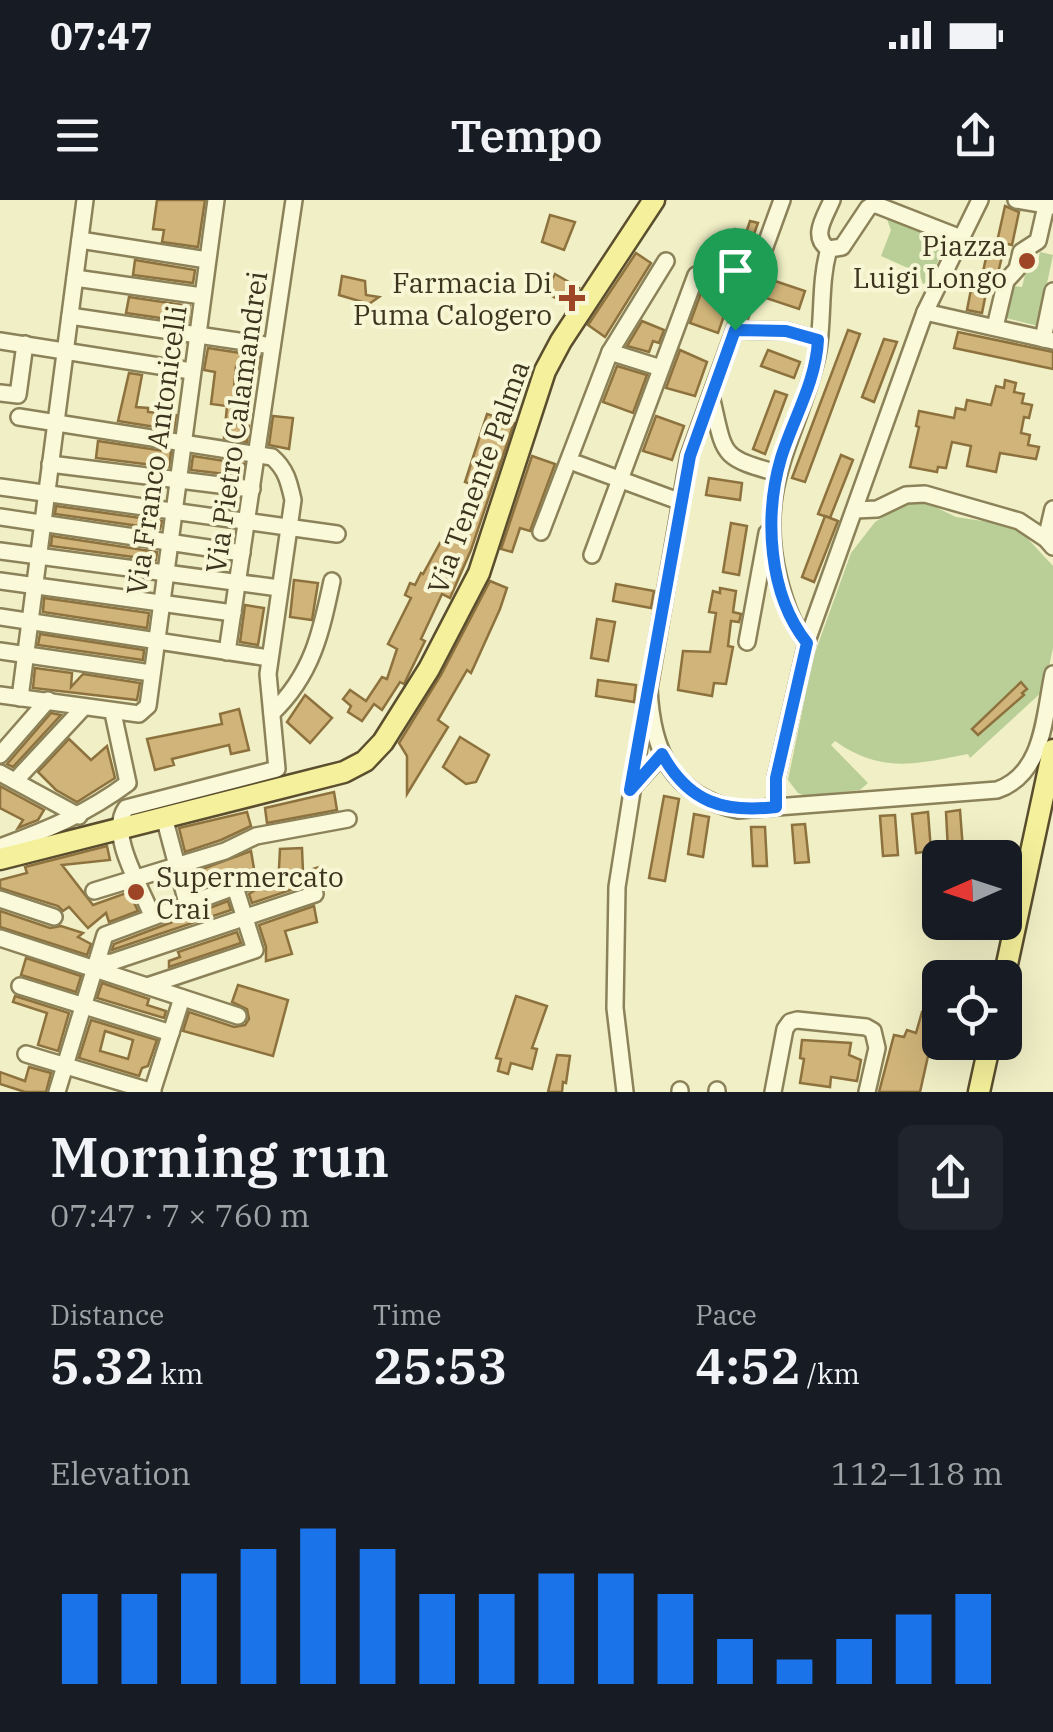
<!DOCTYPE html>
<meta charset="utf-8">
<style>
:root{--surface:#171b24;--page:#20242c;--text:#f1f3f6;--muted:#9ea1a6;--accent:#1a73e8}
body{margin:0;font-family:"IBM Plex Serif",serif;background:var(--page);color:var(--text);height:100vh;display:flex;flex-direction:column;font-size:38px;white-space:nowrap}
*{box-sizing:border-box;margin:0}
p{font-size:32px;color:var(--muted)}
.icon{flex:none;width:55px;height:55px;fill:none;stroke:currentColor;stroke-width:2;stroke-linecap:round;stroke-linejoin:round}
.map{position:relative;height:892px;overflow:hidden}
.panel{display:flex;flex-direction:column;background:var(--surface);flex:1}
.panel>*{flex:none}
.needle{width:65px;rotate:267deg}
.fabs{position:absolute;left:922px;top:640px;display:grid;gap:20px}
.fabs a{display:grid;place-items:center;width:100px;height:100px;border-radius:15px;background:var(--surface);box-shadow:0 10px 40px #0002;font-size:50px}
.pin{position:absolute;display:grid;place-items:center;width:85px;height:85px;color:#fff;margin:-102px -42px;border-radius:50% 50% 50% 0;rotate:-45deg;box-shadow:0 0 10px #0007}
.pin .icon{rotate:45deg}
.round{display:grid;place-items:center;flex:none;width:105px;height:105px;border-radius:15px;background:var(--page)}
.headline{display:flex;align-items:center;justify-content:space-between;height:170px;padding:0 50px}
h1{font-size:55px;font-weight:600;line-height:75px}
.figures{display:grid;grid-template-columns:repeat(3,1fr);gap:15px;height:170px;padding:10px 50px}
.figures div{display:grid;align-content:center}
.figures b{font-size:50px;font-weight:600}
.figures small{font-size:28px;font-weight:400}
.figures p{font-size:28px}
.chart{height:280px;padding:20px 50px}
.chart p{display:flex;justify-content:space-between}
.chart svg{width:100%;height:180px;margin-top:10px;stroke:var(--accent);stroke-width:6}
.status{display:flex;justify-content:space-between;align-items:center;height:70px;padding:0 50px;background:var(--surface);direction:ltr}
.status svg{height:28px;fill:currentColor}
header{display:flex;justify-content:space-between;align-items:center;height:130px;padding:0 50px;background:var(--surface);font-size:45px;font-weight:600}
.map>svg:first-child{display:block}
.green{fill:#bacf98}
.building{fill:#d0b479;stroke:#8d723e;stroke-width:2.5;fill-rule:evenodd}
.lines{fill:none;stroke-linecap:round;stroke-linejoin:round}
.minor-casing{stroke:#8c825a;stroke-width:20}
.major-casing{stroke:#5a4e2e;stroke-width:25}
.minor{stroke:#faf9d9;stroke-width:15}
.major{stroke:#f5f09b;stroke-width:20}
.route-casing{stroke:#fff;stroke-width:20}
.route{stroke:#1a73e8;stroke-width:12}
.poi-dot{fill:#9e4527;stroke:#f7f6d5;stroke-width:4}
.labels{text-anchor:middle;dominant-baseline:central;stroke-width:8;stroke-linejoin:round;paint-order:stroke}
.poi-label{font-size:28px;fill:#3c341e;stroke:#f7f6d5;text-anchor:end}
.street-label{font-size:28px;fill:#3c341e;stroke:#f7f6d5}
</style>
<div class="status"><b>07:47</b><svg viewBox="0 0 49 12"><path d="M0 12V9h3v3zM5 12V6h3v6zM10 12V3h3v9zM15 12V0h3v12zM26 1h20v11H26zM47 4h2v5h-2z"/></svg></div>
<header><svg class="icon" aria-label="menu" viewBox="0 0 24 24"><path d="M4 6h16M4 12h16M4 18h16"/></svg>Tempo<svg class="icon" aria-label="share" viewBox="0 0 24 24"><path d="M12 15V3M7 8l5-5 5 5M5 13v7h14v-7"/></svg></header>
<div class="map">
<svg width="1053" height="892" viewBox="0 0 1053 892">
<rect width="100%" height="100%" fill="#f0efc5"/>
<g class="green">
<polygon points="893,15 947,42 928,83 923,84 919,73 881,56 891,30 886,17"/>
<polygon points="1040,52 1053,55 1038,126 1006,118 1013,86 1022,87 1028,63 1037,65"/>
<path d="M912,300L925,302L956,317L1016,326L1053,366V448L1044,490L970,558L968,554C916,564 882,574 835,541L831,545L868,583L860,590L805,596L798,593L788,580L813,458L851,353L875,322Z"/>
</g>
<g class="building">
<polygon points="157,0 205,0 198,47 162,42 164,30 153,29"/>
<polygon points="1005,6 1019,12 1012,45 999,42 1005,44 998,73 995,79 989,78 982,113 967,110 974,74 982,76 990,40 997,42"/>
<polygon points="550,15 575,22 564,50 542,42"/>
<polygon points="750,21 758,23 741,70 709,58 713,47 726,52 735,29 746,33"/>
<polygon points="636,53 651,63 605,137 588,125"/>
<polygon points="135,60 195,70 193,83 133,75"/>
<polygon points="555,74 579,88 568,105 545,92"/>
<polygon points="342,76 365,81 366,95 379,97 369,104 339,95"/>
<polygon points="772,80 805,91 799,109 766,98"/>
<polygon points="711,92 730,99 718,133 690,123 701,93 710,96"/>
<polygon points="129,97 190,106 188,122 126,113"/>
<polygon points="642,121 664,130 659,143 653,141 649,152 627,146"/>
<polygon points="848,130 860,134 805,282 792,278"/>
<polygon points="958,132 1053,152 1053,169 954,148"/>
<polygon points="884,139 897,142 874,202 862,197"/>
<polygon points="208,148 260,156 258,169 236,166 234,188 250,190 248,209 238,208 237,225 249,226 247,242 224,238 227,206 211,204 215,172 204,170"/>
<polygon points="680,150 707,162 695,196 666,188"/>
<polygon points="768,150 800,162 794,178 761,166"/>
<polygon points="617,166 647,175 633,213 603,202"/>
<polygon points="129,173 142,175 136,207 148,208 148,212 176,215 174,230 118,221"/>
<polygon points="1005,180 1016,183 1014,192 1024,194 1022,203 1032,205 1029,218 1024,217 1021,233 1030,235 1028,245 1039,247 1036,259 1000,253 996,272 967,266 971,246 952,242 946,268 938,267 937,272 910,267 919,227 916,226 919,211 954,218 956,208 965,210 967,200 991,205 996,186 1004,188"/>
<polygon points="775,191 787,195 765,254 753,249"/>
<polygon points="487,214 514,223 471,350 450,398 442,394 421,439 425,441 404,484 400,482 382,510 374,504 362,521 348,512 351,506 343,499 350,490 366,501 382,477 387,479 397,449 388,444 411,398 405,395 410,383 415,385 421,373 423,374 440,343 446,346 464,309 471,284 465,282"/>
<polygon points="273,216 293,218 289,249 269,245"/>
<polygon points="656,216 684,226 672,260 643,251"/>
<polygon points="98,241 171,252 169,267 96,258"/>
<polygon points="841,255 853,260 830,318 818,314"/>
<polygon points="193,256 244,264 242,276 191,270"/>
<polygon points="532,256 555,264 530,331 520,328 512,352 501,349"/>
<polygon points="709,278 742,283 740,300 706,295"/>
<polygon points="56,306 162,321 160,329 55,314"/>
<polygon points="825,316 838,321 814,382 802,377"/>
<polygon points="731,323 747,326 739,375 723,372"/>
<polygon points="52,336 157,352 156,360 51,346"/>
<polygon points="294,380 318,383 312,420 290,417"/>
<polygon points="490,381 507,388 500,409 471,473 467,470 438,520 448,527 407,594 407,556 399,543 441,475"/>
<polygon points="616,384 654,391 651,408 613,401"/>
<polygon points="720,388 736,391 733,412 741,414 739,422 731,421 728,446 733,447 726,484 714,483 712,496 678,490 683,451 710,452 716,413 709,412 713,391 720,393"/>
<polygon points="44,398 149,413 147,428 43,412"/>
<polygon points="245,405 264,408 258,445 240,442"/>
<polygon points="597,419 615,422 608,461 591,458"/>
<polygon points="40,434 144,450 143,460 38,445"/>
<polygon points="35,468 72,473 71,487 83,474 140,483 137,500 33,488"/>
<polygon points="598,480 636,485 634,502 596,496"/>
<polygon points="1021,482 1027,489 1022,493 1024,495 978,535 972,529"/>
<polygon points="305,495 332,518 310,543 287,522"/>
<polygon points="239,509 249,550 231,554 229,545 172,559 174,565 155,570 147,539 222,524 220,514"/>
<polygon points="51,513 61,515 13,567 7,564"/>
<polygon points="460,537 489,555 476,582 466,584 443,567"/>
<polygon points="69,539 91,560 107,546 115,578 77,602 56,590 38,572"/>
<polygon points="0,586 44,610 38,620 18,628 23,620 0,608"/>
<polygon points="334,592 337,610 267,623 265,608"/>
<polygon points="664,596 679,599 665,681 649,678"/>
<polygon points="960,610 963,650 948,651 946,612"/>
<polygon points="247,612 251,626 221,640 185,652 179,628"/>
<polygon points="928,612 931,651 916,653 912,614"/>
<polygon points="694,614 709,617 703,657 688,654"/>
<polygon points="895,615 898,655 883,656 880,616"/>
<polygon points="805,624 809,662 795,663 792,625"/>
<polygon points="751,627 765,627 767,666 753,666"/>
<polygon points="107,646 110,660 62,665 93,705 129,692 138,711 109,722 106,713 88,728 69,707 63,711 58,706 0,688 0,680 27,673 25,667"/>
<polygon points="302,648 303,672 319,667 323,687 311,683 252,703 249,694 263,685 266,690 278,687 280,649"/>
<polygon points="251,651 254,669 195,690 191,673"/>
<polygon points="228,701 231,710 112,750 114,744"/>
<polygon points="314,706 317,722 285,731 292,754 266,761 266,747 259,725"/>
<polygon points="0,711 50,728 61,726 83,733 78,737 91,744 87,755 0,727"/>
<polygon points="237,732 241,743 169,767 169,761 180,757 178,752"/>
<polygon points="26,758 81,776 76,792 21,775"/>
<polygon points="102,783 149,799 147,805 166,811 164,818 97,798"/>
<polygon points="238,785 288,800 273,856 183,831 189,812 234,827 245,825 249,819 247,809 232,802"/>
<polygon points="15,796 69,813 58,851 38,845 47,813 13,802"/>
<polygon points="516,796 547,806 532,848 537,849 532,869 511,863 508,874 498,871 501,859 496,858"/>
<polygon points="922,812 937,816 920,892 879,892 894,835 904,837 907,830 916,833"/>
<path d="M91,820L157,840L148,866L142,868L139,876L79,858ZM105,831L133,840L128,859L100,851Z"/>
<polygon points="802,840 851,843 849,855 861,860 857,881 831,877 830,887 800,883 804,859 800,858"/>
<polygon points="557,855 570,856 566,883 563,882 562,892 548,892"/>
<polygon points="29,867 51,873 46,892 25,892 0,884 0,872 25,881"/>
</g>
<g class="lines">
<defs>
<g id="minor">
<path d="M782,0L689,256L685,278L649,488C652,551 671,595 738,610L997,590C1044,574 1044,516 1053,474"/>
<polyline points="1016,0 1052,6"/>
<polyline points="80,40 207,60"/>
<polyline points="829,49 842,47 868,8 874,4 961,38"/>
<path d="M829,49C810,37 825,17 832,0"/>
<polyline points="75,78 202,96"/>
<polyline points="925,112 1053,141"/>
<polyline points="70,116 272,146"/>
<polyline points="995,127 1006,81 1017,69 1021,52 1038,41 1046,6"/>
<polyline points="735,130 787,131 818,140"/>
<polyline points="1043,139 1053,91"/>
<polyline points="0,141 191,171"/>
<polyline points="610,152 661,168"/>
<polyline points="0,193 18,195 25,144"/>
<path d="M712,200C725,256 720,257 777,273"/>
<path d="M19,217L272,257C286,269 289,282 293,300L268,474L277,569L126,608C107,635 142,688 152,716"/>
<polyline points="50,264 252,289"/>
<polyline points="578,264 681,302"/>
<polyline points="0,287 337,334"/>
<polyline points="855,310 877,309 906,295 925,294 1019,321 1046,339 1053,347"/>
<polyline points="0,317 242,353"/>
<polyline points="541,332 610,152 666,61"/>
<polyline points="1046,339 1053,309"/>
<polyline points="0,351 279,388"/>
<polyline points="592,355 696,75"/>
<polyline points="0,381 233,413"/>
<polyline points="0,417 269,458"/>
<polyline points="747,442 767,333"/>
<path d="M807,443C792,424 785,403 779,380C756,288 793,247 815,164C825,127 818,86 829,49"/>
<polyline points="0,451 151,473"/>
<polyline points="227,452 294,0"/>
<polyline points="0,495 139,514 148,506 216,0"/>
<polyline points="20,498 85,0"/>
<path d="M272,513C312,475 321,433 332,381"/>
<polyline points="0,555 48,500"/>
<polyline points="0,573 79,616"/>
<polyline points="15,581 84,507"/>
<polyline points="633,587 662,555"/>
<polyline points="776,607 776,578 808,438 925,112 980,0"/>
<polyline points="164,617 187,703"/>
<path d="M0,647C47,630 88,613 128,583L113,513"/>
<polyline points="94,691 225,651 256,636 348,619"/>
<polyline points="0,699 54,717"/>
<polyline points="0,738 238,816"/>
<polyline points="99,763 112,762 315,694"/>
<polyline points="20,786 171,833"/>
<polyline points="147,786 255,750 235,687"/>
<polyline points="26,854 153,892"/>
<polyline points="680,890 680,892"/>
<polyline points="717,890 717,892"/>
<polyline points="57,892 105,735 253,680"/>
<polyline points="152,892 182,798"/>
<polyline points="625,892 615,808 617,687 645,509"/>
<polyline points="773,892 785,829 790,822 797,820 866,827 873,831 877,848 867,892"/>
</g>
<g id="major">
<polyline points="0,659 344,572 365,561 383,542 429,469 479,373 545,171 561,141 654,0"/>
<polyline points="1004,778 1053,550"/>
<polyline points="979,892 990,842"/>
</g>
</defs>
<use href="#minor" class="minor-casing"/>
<use href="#major" class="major-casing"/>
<use href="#minor" class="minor"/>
<use href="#major" class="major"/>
</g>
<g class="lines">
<defs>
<path id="route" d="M735,130L786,131L818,140C816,182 793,219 781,258C764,316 768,394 807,443L776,578V607C724,613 689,603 662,554L630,590L690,256Z"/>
</defs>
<use href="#route" class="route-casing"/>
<use href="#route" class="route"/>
</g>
<g class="poi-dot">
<circle cx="1027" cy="61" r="10"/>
<path d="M567 83h10v10h10v10h-10v10h-10v-10h-10v-10h10z"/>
<circle cx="136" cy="692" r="10"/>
</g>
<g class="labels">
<g class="poi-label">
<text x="1007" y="45">Piazza<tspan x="1007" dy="32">Luigi Longo</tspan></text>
<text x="552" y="82">Farmacia Di<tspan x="552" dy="32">Puma Calogero</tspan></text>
<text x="156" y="676" text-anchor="start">Supermercato<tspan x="156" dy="32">Crai</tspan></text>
</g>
<g class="street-label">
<text transform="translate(236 222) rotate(-82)">Via Pietro Calamandrei</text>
<text transform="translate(156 250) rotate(-82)">Via Franco Antonicelli</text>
<text transform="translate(478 277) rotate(-70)">Via Tenente Palma</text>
</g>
</g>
</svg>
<div class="fabs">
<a><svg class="needle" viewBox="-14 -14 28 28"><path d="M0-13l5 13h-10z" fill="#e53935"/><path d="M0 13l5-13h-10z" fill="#9ea1a6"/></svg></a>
<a><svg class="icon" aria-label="locate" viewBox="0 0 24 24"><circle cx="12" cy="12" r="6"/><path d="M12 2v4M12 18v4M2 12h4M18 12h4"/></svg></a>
</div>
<div class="pin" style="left:735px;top:130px;background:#1e9e55"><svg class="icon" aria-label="arrive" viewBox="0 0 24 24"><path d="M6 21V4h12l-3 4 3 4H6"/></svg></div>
</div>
<section class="panel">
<div class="headline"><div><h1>Morning run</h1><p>07:47 · 7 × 760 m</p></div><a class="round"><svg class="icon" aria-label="share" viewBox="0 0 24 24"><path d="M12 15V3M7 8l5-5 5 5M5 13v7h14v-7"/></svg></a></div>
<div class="figures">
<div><p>Distance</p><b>5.32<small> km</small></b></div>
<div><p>Time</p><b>25:53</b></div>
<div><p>Pace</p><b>4:52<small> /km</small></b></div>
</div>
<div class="chart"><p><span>Elevation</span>112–118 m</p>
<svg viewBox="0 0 160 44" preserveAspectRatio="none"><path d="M5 44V22M15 44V22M25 44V17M35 44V11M45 44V6M55 44V11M65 44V22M75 44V22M85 44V17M95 44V17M105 44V22M115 44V33M125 44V38M135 44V33M145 44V27M155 44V22"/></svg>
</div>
</section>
